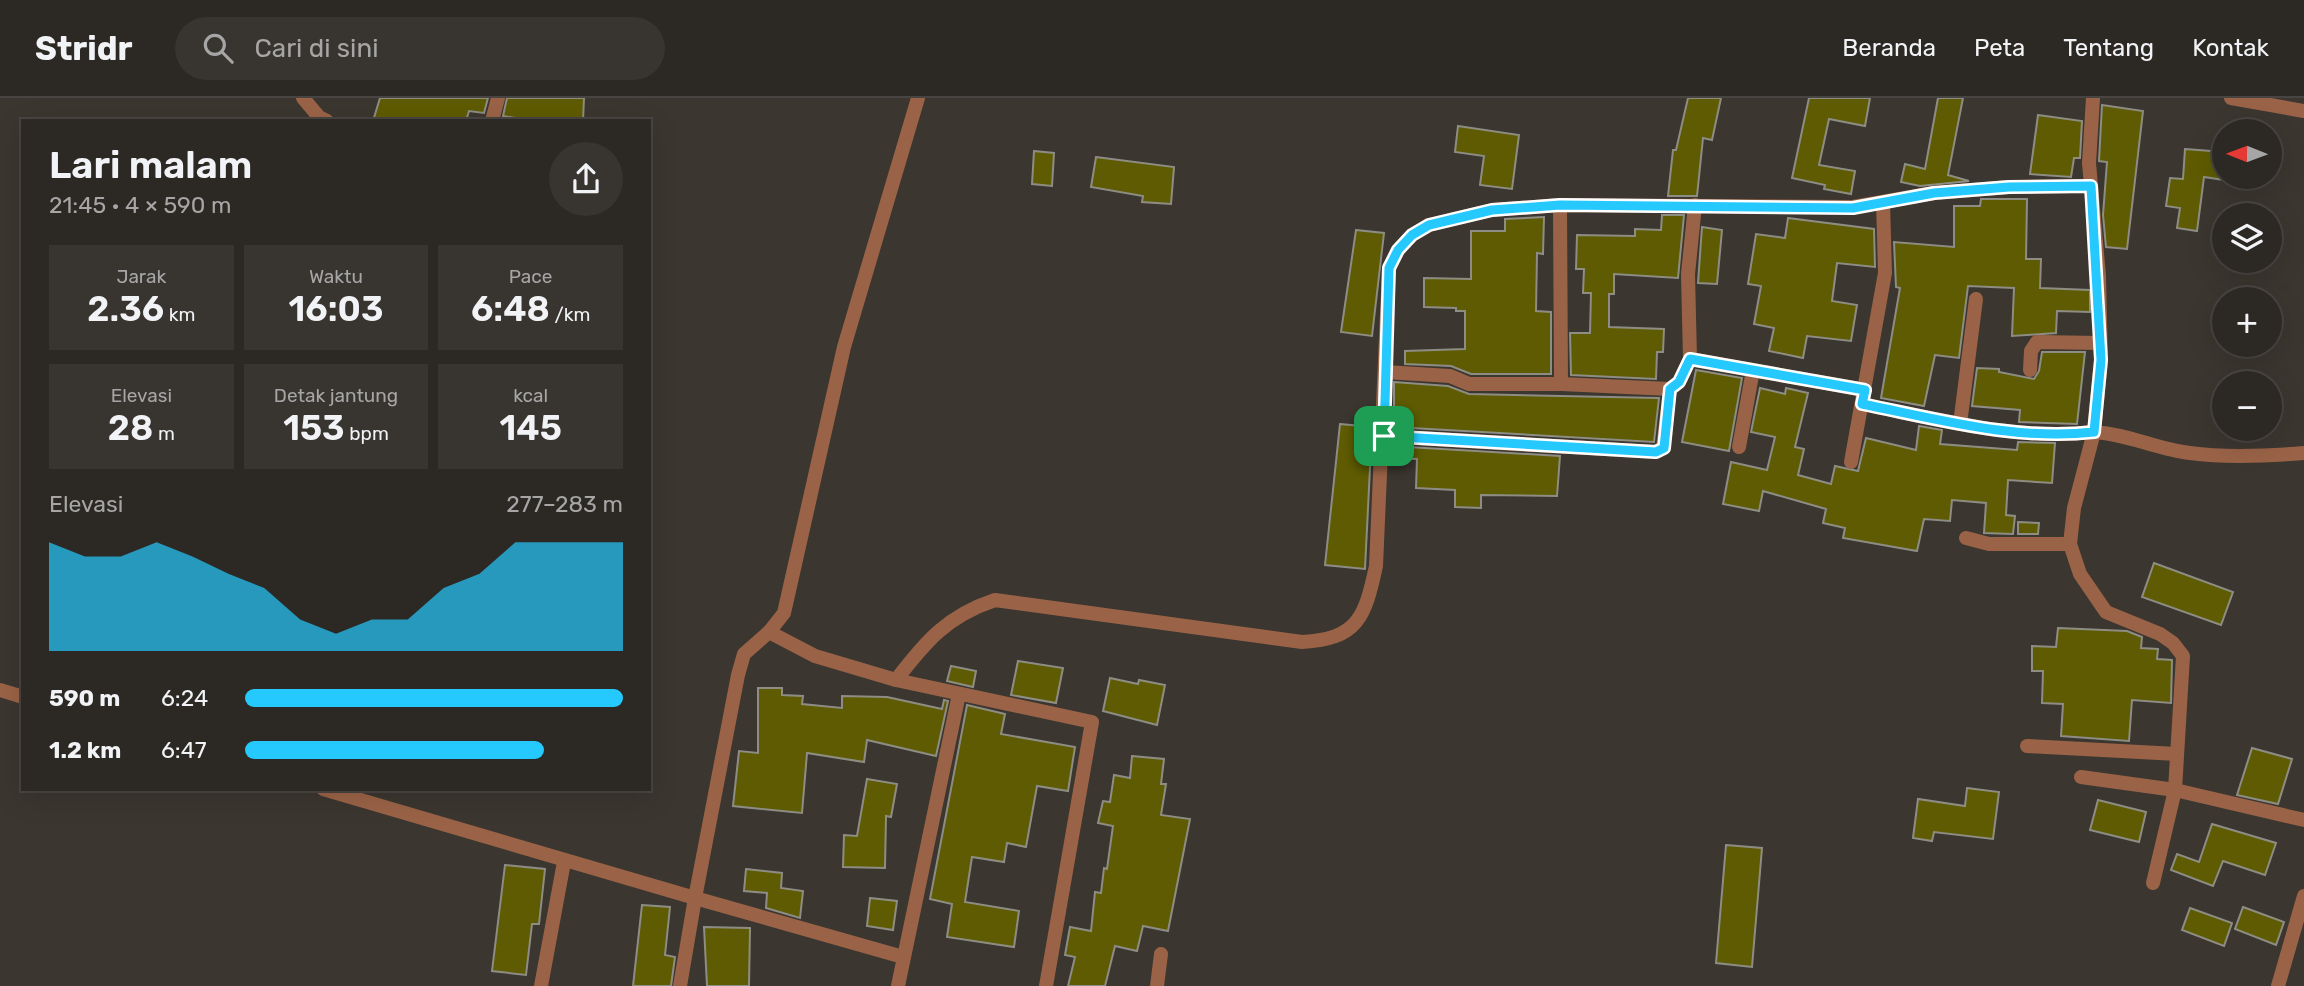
<!DOCTYPE html>
<html lang="id">
<meta charset="utf-8">
<style>
:root{--surface:#2c2823;--page:#383430;--text:#f1f3f6;--muted:#a6a6a6;--line:#484441;--accent:#25c9fe}
body{margin:0;font-family:Rubik,sans-serif;background:var(--page);color:var(--text);height:100vh;display:flex;flex-direction:column;font-size:26px;white-space:nowrap}
*{box-sizing:border-box;margin:0}
p{font-size:23px;color:var(--muted)}
.icon{flex:none;width:38px;height:38px;fill:none;stroke:currentColor;stroke-width:2;stroke-linecap:round;stroke-linejoin:round}
.map{position:relative;flex:1;overflow:hidden}
.sheet{position:absolute;left:21px;top:21px;width:630px;height:672px;display:flex;flex-direction:column;background:var(--surface);border-radius:0px;box-shadow:0 7px 28px #0002,0 0 0 2px var(--line)}
.sheet>*{flex:none}
.needle{width:46px;rotate:271deg}
.tools{position:absolute;left:2212px;top:21px;display:grid;gap:14px}
.tools a{display:grid;place-items:center;width:70px;height:70px;border-radius:50%;background:var(--surface);box-shadow:0 7px 28px #0002,0 0 0 2px var(--line);font-size:35px}
.pin{position:absolute;display:grid;place-items:center;width:60px;height:60px;color:#fff;margin:-30px;border-radius:14px;box-shadow:0 4px 10px #0006}
.round{display:grid;place-items:center;flex:none;width:74px;height:74px;border-radius:37px;background:var(--page)}
.head{display:flex;align-items:center;justify-content:space-between;height:119px;padding:0 28px}
h1{font-size:38px;font-weight:600;line-height:52px}
.metrics{display:grid;grid-template-columns:repeat(3,1fr);gap:10px;height:119px;padding:7px 28px}
.metrics div{display:grid;align-content:center;border-radius:0px;background:var(--page);text-align:center}
.metrics b{font-size:35px;font-weight:600}
.metrics small{font-size:19px;font-weight:400}
.metrics p{font-size:19px}
.chart{height:196px;padding:14px 28px}
.chart p{display:flex;justify-content:space-between}
.chart svg{width:100%;height:126px;margin-top:7px;fill:var(--accent);opacity:.7}
ul{padding:0 28px;list-style:none;font-size:23px}
li{display:grid;grid-template-columns:112px 84px 1fr;align-items:center;height:52px}
li i{height:18px;border-radius:9px;background:var(--accent)}
header{display:flex;align-items:center;gap:42px;box-sizing:border-box;height:98px;padding:0 35px;background:var(--surface);border-bottom:2px solid var(--line)}
header strong{font-size:33px}
nav{display:flex;gap:38px;margin-inline-start:auto;font-size:24px}
.search{width:490px;height:63px;background:var(--page);display:flex;align-items:center;gap:18px;box-sizing:border-box;padding:0 24px;border-radius:38px;color:var(--muted);font-size:26px}
.map>svg:first-child{display:block}
.building{fill:#5e5b02;stroke:#8d8d84;stroke-width:2}
.lines{fill:none;stroke-linecap:round;stroke-linejoin:round}
.street{stroke:#9a6347;stroke-width:14}
.route-casing{stroke:#fff;stroke-width:14}
.route{stroke:#25c9fe;stroke-width:9}
</style>
<header>
<strong>Stridr</strong>
<div class="search"><svg class="icon" aria-label="search" viewBox="0 0 24 24"><circle cx="10" cy="10" r="6"/><path d="M15 15l6 6"/></svg>Cari di sini</div>
<nav><a>Beranda</a><a>Peta</a><a>Tentang</a><a>Kontak</a></nav>
</header>
<div class="map">
<svg width="2304" height="888" viewBox="0 0 2304 888">
<rect width="100%" height="100%" fill="#3b362f"/>
<g class="building">
<polygon points="380,0 488,0 484,15 469,13 466,23 373,23"/>
<polygon points="507,0 584,0 583,23 533,23 503,18"/>
<polygon points="1688,0 1721,0 1712,42 1703,40 1697,98 1668,98 1673,52 1676,52"/>
<polygon points="1809,0 1870,0 1865,28 1829,21 1819,67 1855,73 1851,96 1824,91 1825,87 1792,80"/>
<polygon points="1938,0 1963,0 1948,77 1969,83 1920,88 1901,84 1905,66 1925,71"/>
<polygon points="2102,7 2143,13 2127,151 2106,149 2103,117 2107,64 2099,63"/>
<polygon points="2038,17 2082,23 2080,60 2074,60 2071,79 2030,76"/>
<polygon points="1458,28 1519,37 1512,91 1480,87 1484,58 1455,54"/>
<polygon points="2185,51 2224,54 2224,82 2204,79 2197,133 2177,130 2180,110 2166,108 2170,80 2183,81"/>
<polygon points="1034,53 1054,55 1052,88 1032,86"/>
<polygon points="1096,59 1174,69 1171,106 1142,104 1143,98 1091,89"/>
<polygon points="1981,101 2027,101 2026,161 2041,161 2040,190 2090,192 2090,214 2057,213 2056,235 2012,238 2014,190 1968,188 1959,260 1935,257 1924,308 1881,300 1900,190 1896,189 1894,144 1954,149 1954,108 1980,108"/>
<polygon points="1662,117 1684,117 1678,180 1614,176 1614,196 1609,196 1609,229 1664,231 1663,254 1657,254 1656,281 1571,277 1570,235 1590,235 1591,195 1583,195 1584,171 1576,171 1577,137 1635,138 1635,131 1661,132"/>
<polygon points="1544,119 1543,156 1537,155 1536,213 1551,214 1551,276 1471,276 1451,268 1405,266 1405,253 1465,251 1465,213 1456,213 1456,210 1424,209 1424,180 1471,181 1471,133 1505,133 1505,121"/>
<polygon points="1788,120 1874,131 1875,169 1837,165 1832,203 1857,207 1851,243 1807,238 1803,260 1769,253 1774,230 1754,226 1761,188 1748,186 1756,136 1785,140"/>
<polygon points="1702,129 1722,132 1717,186 1698,185"/>
<polygon points="1356,132 1384,135 1372,238 1341,234"/>
<polygon points="2042,254 2085,254 2077,326 2019,324 2020,312 1972,308 1977,270 1999,271 1999,274 2034,281 2039,273"/>
<polygon points="1696,272 1742,280 1729,353 1682,344"/>
<polygon points="1394,284 1448,288 1469,296 1659,300 1654,344 1394,329"/>
<polygon points="1760,290 1785,296 1786,290 1808,295 1795,349 1804,351 1798,377 1831,386 1835,368 1858,373 1866,340 1916,352 1919,328 1942,332 1940,346 2017,352 2018,344 2055,345 2052,385 2008,382 2006,417 2015,418 2013,436 1984,435 1986,405 1952,402 1950,423 1924,421 1917,453 1843,440 1845,430 1823,425 1826,411 1763,393 1759,413 1723,406 1731,364 1767,372 1775,339 1751,334"/>
<polygon points="1340,326 1372,329 1365,471 1325,467"/>
<polygon points="1391,348 1560,358 1557,398 1481,397 1481,410 1455,409 1455,392 1416,390 1417,361 1390,360"/>
<polygon points="2018,424 2039,425 2038,436 2018,436"/>
<polygon points="2154,465 2233,494 2221,527 2142,499"/>
<polygon points="2058,530 2127,533 2142,539 2141,550 2158,551 2157,561 2172,562 2171,605 2132,602 2129,643 2061,638 2063,606 2042,605 2043,573 2032,573 2032,548 2056,549"/>
<polygon points="1018,563 1063,570 1056,605 1011,597"/>
<polygon points="951,568 976,573 973,589 947,583"/>
<polygon points="1110,580 1138,586 1139,582 1165,587 1157,627 1103,613"/>
<polygon points="758,590 782,590 782,597 803,598 802,606 842,610 842,598 887,599 942,611 944,602 948,603 936,658 867,642 864,664 807,655 802,715 733,708 739,653 758,655"/>
<polygon points="967,607 1005,616 1001,636 1075,649 1068,693 1037,688 1026,749 1007,745 1004,764 972,759 965,804 1019,813 1014,849 947,839 952,806 930,801"/>
<polygon points="2252,650 2292,661 2278,706 2237,697"/>
<polygon points="1132,658 1164,661 1161,686 1166,686 1161,717 1190,721 1168,833 1143,828 1137,853 1115,848 1105,888 1068,888 1075,859 1065,857 1070,829 1091,833 1095,794 1101,795 1104,770 1107,771 1113,728 1098,725 1103,703 1110,704 1114,677 1130,680"/>
<polygon points="867,681 897,686 891,719 886,718 885,770 843,769 844,737 857,738"/>
<polygon points="1967,690 1999,694 1993,741 1934,734 1932,743 1913,740 1918,701 1965,708"/>
<polygon points="2098,702 2146,714 2139,744 2090,732"/>
<polygon points="2212,726 2276,745 2265,777 2223,763 2213,788 2171,772 2177,756 2199,764"/>
<polygon points="1726,747 1762,750 1752,869 1716,865"/>
<polygon points="505,767 545,771 539,826 532,826 526,877 492,873"/>
<polygon points="746,771 782,775 781,790 803,793 800,820 766,810 767,795 744,793"/>
<polygon points="870,800 897,803 893,832 867,828"/>
<polygon points="642,807 670,809 665,857 675,859 671,888 633,888"/>
<polygon points="2243,809 2284,824 2276,847 2235,831"/>
<polygon points="2190,810 2232,825 2224,848 2182,832"/>
<polygon points="704,829 750,830 749,888 707,888"/>
</g>
<g class="lines">
<g class="street">
<polyline points="303,0 319,19 327,23"/>
<path d="M2093,0L2089,65L2099,178L2101,262L2094,334C2128,336 2157,351 2190,355C2227,360 2267,358 2304,355"/>
<polyline points="2231,0 2304,13"/>
<polyline points="492,23 498,0"/>
<polyline points="1560,107 1561,286"/>
<polyline points="1690,261 1865,292"/>
<polyline points="2030,272 2031,253 2037,244 2100,245"/>
<polyline points="1385,274 1450,278 1469,286 1561,286 1670,291 1679,284 1690,261 1688,176 1695,107"/>
<path d="M1862,306C1938,321 2016,343 2094,334L2074,410L2070,446L2080,476L2106,514L2160,536L2173,545L2183,558L2175,692L2153,785"/>
<polyline points="1960,326 1976,201"/>
<polyline points="1384,338 1655,354 1663,350 1670,291"/>
<polyline points="1739,349 1753,272"/>
<polyline points="1851,364 1885,175 1883,104"/>
<polyline points="1966,440 1989,446 2070,446"/>
<polyline points="769,534 815,558 896,582 1092,624 1046,888"/>
<path d="M896,582C926,543 947,518 995,502L1302,544C1358,541 1365,519 1376,468L1389,170L1398,152L1412,137L1429,127L1492,112L1560,107L1853,109L1934,95L2009,89L2091,88"/>
<polyline points="0,592 23,599"/>
<polyline points="2027,648 2177,656"/>
<polyline points="2081,679 2175,692 2304,722"/>
<polyline points="323,691 695,800 680,888"/>
<polyline points="903,859 695,800 738,577 744,556 769,534 784,515 844,249 918,0"/>
<polyline points="541,888 564,764"/>
<polyline points="898,888 959,596"/>
<polyline points="1157,888 1161,856"/>
<polyline points="2278,888 2304,798"/>
</g>
</g>
<g class="lines">
<defs>
<path id="route" d="M2091,88L2101,262L2094,334C2016,343 1938,321 1862,306L1865,292L1690,261L1679,284L1670,291L1664,350L1656,354L1384,338L1389,170L1398,152L1412,137L1429,127L1492,112L1560,107L1853,110L1934,95L2009,89Z"/>
</defs>
<use href="#route" class="route-casing"/>
<use href="#route" class="route"/>
</g>
</svg>
<div class="tools">
<a><svg class="needle" viewBox="-14 -14 28 28"><path d="M0-13l5 13h-10z" fill="#e53935"/><path d="M0 13l5-13h-10z" fill="#a6a6a6"/></svg></a>
<a><svg class="icon" aria-label="layers" viewBox="0 0 24 24"><path d="M12 4l9 5-9 5-9-5zM3 14l9 5 9-5"/></svg></a>
<a>+</a>
<a>−</a>
</div>
<div class="pin" style="left:1384px;top:338px;background:#1e9e55"><svg class="icon" aria-label="arrive" viewBox="0 0 24 24"><path d="M6 21V4h12l-3 4 3 4H6"/></svg></div>
<section class="sheet">
<div class="head"><div><h1>Lari malam</h1><p>21:45 · 4 × 590 m</p></div><a class="round"><svg class="icon" aria-label="share" viewBox="0 0 24 24"><path d="M12 15V3M7 8l5-5 5 5M5 13v7h14v-7"/></svg></a></div>
<div class="metrics">
<div><p>Jarak</p><b>2.36<small> km</small></b></div>
<div><p>Waktu</p><b>16:03</b></div>
<div><p>Pace</p><b>6:48<small> /km</small></b></div>
</div>
<div class="metrics">
<div><p>Elevasi</p><b>28<small> m</small></b></div>
<div><p>Detak jantung</p><b>153<small> bpm</small></b></div>
<div><p>kcal</p><b>145</b></div>
</div>
<div class="chart"><p><span>Elevasi</span>277–283 m</p>
<svg viewBox="0 0 160 44" preserveAspectRatio="none"><path d="M0 44V6L10 11L20 11L30 6L40 11L50 17L60 22L70 33L80 38L90 33L100 33L110 22L120 17L130 6L140 6L150 6L160 6V44z"/></svg>
</div>
<ul>
<li><b>590 m</b>6:24<i style="width:100%"></i></li>
<li><b>1.2 km</b>6:47<i style="width:79%"></i></li>
</ul>
</section>
</div>
